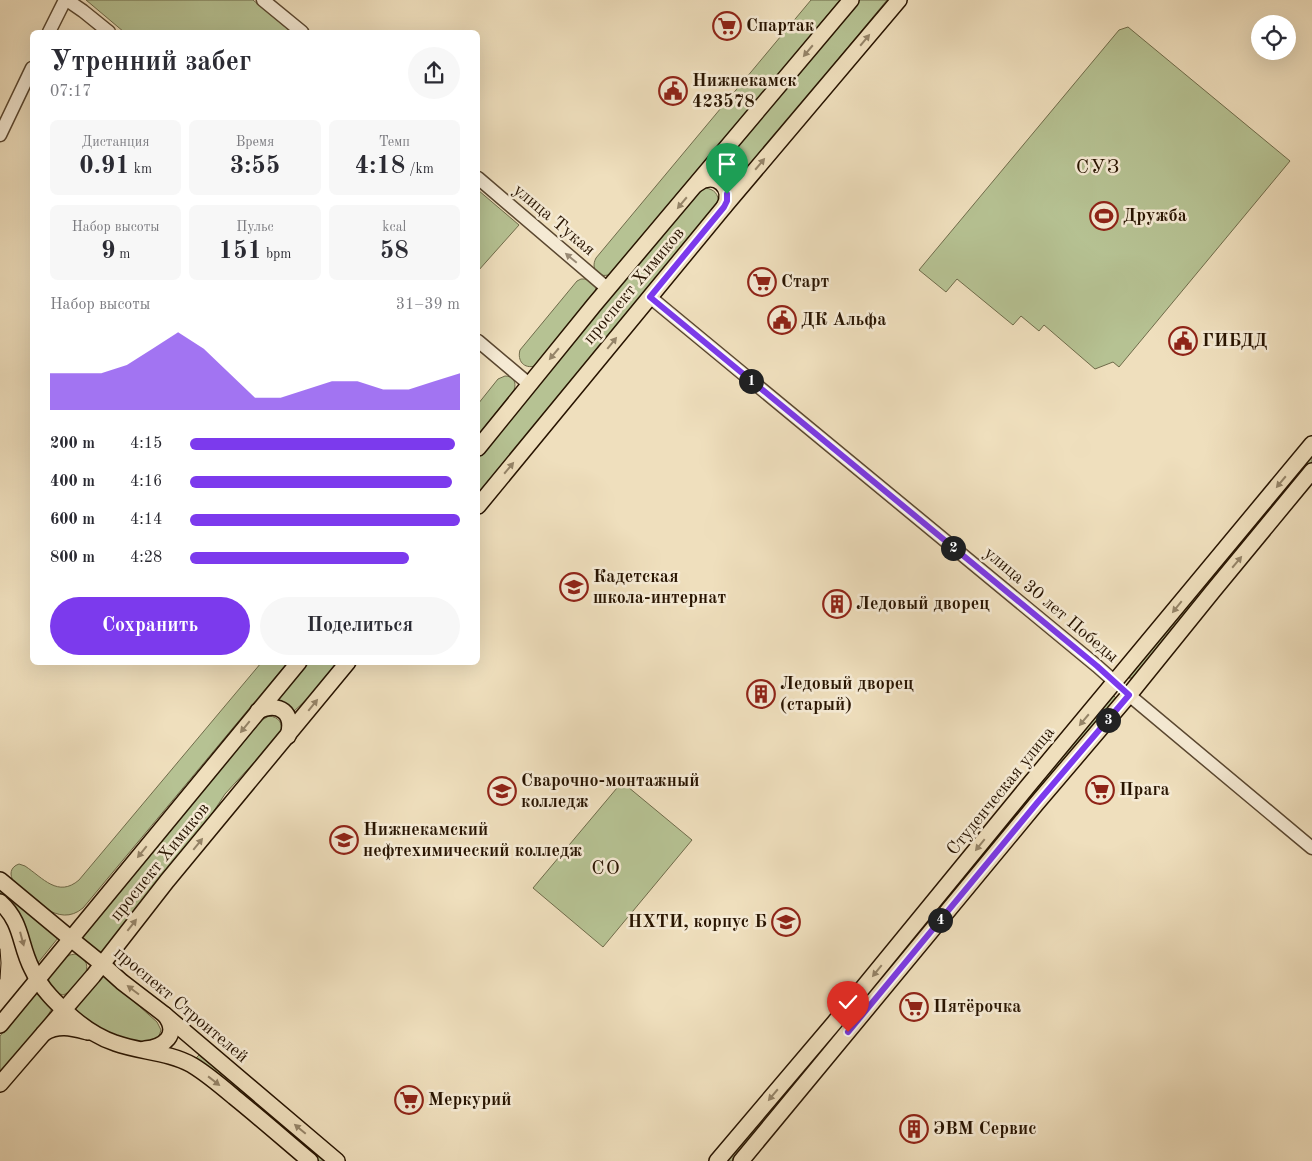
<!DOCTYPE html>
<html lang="ru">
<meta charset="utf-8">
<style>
:root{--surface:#fff;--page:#f7f7f7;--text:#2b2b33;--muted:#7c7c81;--accent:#7c3aed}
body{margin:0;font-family:"Old Standard TT",serif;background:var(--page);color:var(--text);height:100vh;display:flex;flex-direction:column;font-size:19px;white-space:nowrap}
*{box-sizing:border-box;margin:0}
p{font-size:16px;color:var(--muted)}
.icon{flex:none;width:28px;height:28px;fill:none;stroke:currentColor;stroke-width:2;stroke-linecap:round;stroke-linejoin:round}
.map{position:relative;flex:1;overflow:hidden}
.drawer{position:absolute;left:30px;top:30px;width:450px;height:635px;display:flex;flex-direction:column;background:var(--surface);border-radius:8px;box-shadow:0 5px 20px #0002}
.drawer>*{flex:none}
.controls{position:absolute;left:1251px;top:15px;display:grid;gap:10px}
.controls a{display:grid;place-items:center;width:45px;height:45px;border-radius:50%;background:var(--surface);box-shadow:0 5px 20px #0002;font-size:25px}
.pin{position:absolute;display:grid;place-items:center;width:42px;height:42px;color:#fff;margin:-51px -21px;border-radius:50% 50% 50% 0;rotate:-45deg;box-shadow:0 0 5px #0007}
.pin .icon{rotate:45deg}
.km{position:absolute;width:25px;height:25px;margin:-12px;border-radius:50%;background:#222;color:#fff;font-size:14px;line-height:25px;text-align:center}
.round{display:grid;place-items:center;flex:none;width:52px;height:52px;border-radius:26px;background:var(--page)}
.headline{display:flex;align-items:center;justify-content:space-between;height:85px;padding:0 20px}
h1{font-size:28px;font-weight:700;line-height:38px}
.stats{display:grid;grid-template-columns:repeat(3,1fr);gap:8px;height:85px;padding:5px 20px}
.stats div{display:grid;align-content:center;border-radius:8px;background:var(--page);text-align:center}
.stats b{font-size:25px;font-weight:700}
.stats small{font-size:14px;font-weight:400}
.stats p{font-size:14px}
.chart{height:140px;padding:10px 20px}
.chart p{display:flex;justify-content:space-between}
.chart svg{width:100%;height:90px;margin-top:5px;fill:var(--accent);opacity:.7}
.primary-button{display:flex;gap:10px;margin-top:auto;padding:10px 20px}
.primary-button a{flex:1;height:58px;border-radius:30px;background:var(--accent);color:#fff;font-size:20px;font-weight:700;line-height:58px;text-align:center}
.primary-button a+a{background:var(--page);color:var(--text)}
ul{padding:0 20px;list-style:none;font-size:16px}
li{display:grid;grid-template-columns:80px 60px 1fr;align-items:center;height:38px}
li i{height:12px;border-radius:6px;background:var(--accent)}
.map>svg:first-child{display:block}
.green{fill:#b6c293;stroke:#6f6b4a}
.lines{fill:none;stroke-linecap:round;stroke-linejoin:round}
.minor-casing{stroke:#5a4730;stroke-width:15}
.major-casing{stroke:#281401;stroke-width:18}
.minor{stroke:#f5ead4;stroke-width:12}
.major{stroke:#efdfbd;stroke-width:15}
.tram{stroke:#281401;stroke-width:1}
.oneway{fill:#958468}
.oneway2{fill:#998a75}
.route-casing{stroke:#fff;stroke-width:10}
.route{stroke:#7c3aed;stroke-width:6}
.labels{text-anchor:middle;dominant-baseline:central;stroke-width:5;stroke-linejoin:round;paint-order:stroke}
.poi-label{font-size:18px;font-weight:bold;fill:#281401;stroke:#f5ead4;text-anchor:start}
.street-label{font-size:18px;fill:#281401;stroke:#f5ead4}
.quarter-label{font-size:20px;letter-spacing:1px;fill:#281401;stroke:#f5ead4}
</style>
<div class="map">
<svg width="1312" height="1161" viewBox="0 0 1312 1161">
<rect width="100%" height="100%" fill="#efdfbd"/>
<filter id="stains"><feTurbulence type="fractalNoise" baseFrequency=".004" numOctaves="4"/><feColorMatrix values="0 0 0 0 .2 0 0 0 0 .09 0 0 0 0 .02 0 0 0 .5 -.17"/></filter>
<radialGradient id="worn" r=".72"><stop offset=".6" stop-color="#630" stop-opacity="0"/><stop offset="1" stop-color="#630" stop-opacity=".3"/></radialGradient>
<g class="green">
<polygon points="86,0 253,0 291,32 124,32"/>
<path d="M811,0H840L614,272C602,281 589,271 596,258Z"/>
<path d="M859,0H887L733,186C730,178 725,173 716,172Z"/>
<polygon points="1128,27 1290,161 1119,367 1113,362 1095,369 1044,325 1039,331 1021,316 1013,325 957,279 946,292 919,270 1119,30"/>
<path d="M705,188C714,189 719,194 718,203L478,496V458L697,192Z"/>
<polygon points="478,190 519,225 478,271"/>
<path d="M581,279C592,278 598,285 595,295L535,366C524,369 517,361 520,350L577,281Z"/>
<path d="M505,376C513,376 517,382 514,390L478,435V404L498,379Z"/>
<polygon points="1312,456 1312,465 1208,590 1202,585"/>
<polygon points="1195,594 1200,598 1133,678 1129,678 1128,676"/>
<path d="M261,663H287L83,908C58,929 33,898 14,882C9,875 10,867 19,864L25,866C43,878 58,898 79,880Z"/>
<path d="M308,663H339L318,689L293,712C292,705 284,702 278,700Z"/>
<polygon points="1112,694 1117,699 859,1012 853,1007"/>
<path d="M269,716C279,717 283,723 281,733L225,794L202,829L101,954L81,937L262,720Z"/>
<polygon points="622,782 692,840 603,947 533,888"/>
<polygon points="0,889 58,938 37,964 5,899 0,894"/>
<path d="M75,954C101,963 78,989 63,995C56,993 47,986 49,977C51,973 63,958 68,956C71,954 72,955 75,954Z"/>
<polygon points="104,975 157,1022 161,1030 158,1039 143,1042 117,1037 98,1029 73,1010"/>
<polygon points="36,993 53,1007 41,1026 0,1076 0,1036"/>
<polygon points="836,1030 841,1033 735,1161 726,1161"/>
<polygon points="199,1055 326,1161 319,1161 195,1059"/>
</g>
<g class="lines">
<defs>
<g id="minor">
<polyline points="67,0 83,11 109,32"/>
<polyline points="263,0 302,32"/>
<polyline points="49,32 65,0"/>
<polyline points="0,135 32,68"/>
<polyline points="478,178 608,289"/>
<polyline points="650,297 1097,666 1115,682"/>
<polyline points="478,341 529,384"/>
<polyline points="1129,695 1312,848"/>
</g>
<g id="major">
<path d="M697,184C715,170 735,188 724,207"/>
<polyline points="478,448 594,305 851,0"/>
<polyline points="478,506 724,207 899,0"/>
<path d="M258,711C279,701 295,713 288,736"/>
<polyline points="0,880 71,939 102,964 122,982 165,1015 337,1161"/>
<path d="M0,902C23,923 19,944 32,969C41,989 57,1004 73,1018C86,1029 100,1038 115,1043C140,1052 169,1052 192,1065C207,1074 221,1086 234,1097C260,1118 285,1140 310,1161"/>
<polyline points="0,1025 299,662"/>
<path d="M44,1033C59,1024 72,1028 88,1032"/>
<path d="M145,1049C164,1047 180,1035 165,1015"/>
<polyline points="0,1084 93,976 167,881 348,662"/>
<polyline points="717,1161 834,1023 1028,786 1312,444"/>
<polyline points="741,1161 1037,803 1129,695 1213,591 1312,471"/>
</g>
</defs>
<use href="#minor" class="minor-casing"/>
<use href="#major" class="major-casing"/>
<use href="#minor" class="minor"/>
<use href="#major" class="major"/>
<polyline class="tram" points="0,949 1,963 0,979"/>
</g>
<defs><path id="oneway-solid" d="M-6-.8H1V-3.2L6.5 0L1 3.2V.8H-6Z" transform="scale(1.25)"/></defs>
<g class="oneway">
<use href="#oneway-solid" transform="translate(865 40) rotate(-50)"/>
<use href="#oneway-solid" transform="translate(808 51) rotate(130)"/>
<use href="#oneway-solid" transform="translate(760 164) rotate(-50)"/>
<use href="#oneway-solid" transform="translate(682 203) rotate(130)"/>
<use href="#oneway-solid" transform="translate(612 343) rotate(-51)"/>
<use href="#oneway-solid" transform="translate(554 354) rotate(130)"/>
<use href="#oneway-solid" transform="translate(509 468) rotate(-50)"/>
<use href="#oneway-solid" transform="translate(1281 482) rotate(130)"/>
<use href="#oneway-solid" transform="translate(1237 562) rotate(-50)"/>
<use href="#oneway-solid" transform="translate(1177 607) rotate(129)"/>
<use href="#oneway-solid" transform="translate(313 705) rotate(-51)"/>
<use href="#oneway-solid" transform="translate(1084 720) rotate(130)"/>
<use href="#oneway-solid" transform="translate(245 727) rotate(129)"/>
<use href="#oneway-solid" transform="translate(198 844) rotate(-51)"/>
<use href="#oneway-solid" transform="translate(980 845) rotate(129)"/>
<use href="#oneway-solid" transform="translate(142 852) rotate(129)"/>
<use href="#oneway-solid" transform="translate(132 925) rotate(-52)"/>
<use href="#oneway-solid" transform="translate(22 939) rotate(75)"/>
<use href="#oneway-solid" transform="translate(877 971) rotate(129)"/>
<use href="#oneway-solid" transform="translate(133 990) rotate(-143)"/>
<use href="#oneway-solid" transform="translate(214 1081) rotate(38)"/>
<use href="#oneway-solid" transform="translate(773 1095) rotate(130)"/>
<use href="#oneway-solid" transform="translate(300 1129) rotate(-140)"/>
</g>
<use class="oneway2" href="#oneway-solid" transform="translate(571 258) rotate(-140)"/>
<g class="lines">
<defs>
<polyline id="route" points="727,194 727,201 724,207 650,297 1097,666 1129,695 1037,803 848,1032"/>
</defs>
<use href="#route" class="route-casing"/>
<use href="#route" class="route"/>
</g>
<defs>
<symbol id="supermarket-ring" viewBox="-11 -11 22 22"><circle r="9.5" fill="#f5ead4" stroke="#8f2418" stroke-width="1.5"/><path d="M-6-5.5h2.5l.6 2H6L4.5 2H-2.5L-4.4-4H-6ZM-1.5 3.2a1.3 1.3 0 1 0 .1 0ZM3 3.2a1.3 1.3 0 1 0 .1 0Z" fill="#8f2418"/></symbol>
<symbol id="civic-ring" viewBox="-11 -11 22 22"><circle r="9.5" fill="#f5ead4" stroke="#8f2418" stroke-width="1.5"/><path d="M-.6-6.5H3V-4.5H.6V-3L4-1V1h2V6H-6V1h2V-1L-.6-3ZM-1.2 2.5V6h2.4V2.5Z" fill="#8f2418"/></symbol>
<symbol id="stadium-ring" viewBox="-11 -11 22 22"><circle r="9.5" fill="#f5ead4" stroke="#8f2418" stroke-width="1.5"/><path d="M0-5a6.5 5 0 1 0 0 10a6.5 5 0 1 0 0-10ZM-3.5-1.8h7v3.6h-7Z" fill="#8f2418"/></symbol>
<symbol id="school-ring" viewBox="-11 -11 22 22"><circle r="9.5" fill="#f5ead4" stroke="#8f2418" stroke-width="1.5"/><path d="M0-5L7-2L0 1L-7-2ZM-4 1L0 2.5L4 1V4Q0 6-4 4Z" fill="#8f2418"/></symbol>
<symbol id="building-ring" viewBox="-11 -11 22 22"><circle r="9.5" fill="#f5ead4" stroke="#8f2418" stroke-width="1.5"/><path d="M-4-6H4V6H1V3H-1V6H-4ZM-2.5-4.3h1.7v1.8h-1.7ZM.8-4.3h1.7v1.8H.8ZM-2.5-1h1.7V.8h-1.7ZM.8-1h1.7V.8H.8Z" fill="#8f2418"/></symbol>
<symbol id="university-ring" viewBox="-11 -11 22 22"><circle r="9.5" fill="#f5ead4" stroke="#8f2418" stroke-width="1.5"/><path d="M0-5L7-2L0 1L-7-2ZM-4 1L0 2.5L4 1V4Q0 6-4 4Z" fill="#8f2418"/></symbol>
</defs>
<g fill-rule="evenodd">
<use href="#supermarket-ring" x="711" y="10" width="32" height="32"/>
<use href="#civic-ring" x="657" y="75" width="32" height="32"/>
<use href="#stadium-ring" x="1088" y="200" width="32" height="32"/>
<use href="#supermarket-ring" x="746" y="266" width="32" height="32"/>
<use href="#civic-ring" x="766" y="304" width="32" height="32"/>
<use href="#civic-ring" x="1167" y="325" width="32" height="32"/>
<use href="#school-ring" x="558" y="571" width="32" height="32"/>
<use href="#building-ring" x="821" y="588" width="32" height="32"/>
<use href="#building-ring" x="745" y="678" width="32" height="32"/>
<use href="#supermarket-ring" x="1084" y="774" width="32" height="32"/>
<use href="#university-ring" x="486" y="775" width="32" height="32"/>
<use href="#university-ring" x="328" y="824" width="32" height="32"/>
<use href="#university-ring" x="770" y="906" width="32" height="32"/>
<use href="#supermarket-ring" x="898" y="991" width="32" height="32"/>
<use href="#supermarket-ring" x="393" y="1084" width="32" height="32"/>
<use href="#building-ring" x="898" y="1113" width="32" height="32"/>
</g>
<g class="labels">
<g class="poi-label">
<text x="746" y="26">Спартак</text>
<text x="692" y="81">Нижнекамск<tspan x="692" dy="21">423578</tspan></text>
<text x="1123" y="216">Дружба</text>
<text x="781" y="282">Старт</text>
<text x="801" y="320">ДК Альфа</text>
<text x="1202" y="341">ГИБДД</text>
<text x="593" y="577">Кадетская<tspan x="593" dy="21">школа-интернат</tspan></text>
<text x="856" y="604">Ледовый дворец</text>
<text x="780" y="684">Ледовый дворец<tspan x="780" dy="21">(старый)</tspan></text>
<text x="521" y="781">Сварочно-монтажный<tspan x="521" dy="21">колледж</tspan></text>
<text x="1119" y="790">Прага</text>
<text x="363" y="830">Нижнекамский<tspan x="363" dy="21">нефтехимический колледж</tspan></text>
<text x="767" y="922" text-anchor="end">НХТИ, корпус Б</text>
<text x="933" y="1007">Пятёрочка</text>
<text x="428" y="1100">Меркурий</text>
<text x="933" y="1129">ЭВМ Сервис</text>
</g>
<g class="street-label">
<text transform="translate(554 220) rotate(40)">улица Тукая</text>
<text transform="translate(634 286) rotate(-50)">проспект Химиков</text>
<text transform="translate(1051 605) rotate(40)">улица 30 лет Победы</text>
<text transform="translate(1001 791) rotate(-51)">Студенческая улица</text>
<text transform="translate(160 862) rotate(-51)">проспект Химиков</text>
<text transform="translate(181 1005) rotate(40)">проспект Строителей</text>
</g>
<g class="quarter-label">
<text x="1098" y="168">СУЗ</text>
<text x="606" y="869">СО</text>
</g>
</g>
<rect width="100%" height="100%" filter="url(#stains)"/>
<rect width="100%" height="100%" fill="url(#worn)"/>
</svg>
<div class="controls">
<a><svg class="icon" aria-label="locate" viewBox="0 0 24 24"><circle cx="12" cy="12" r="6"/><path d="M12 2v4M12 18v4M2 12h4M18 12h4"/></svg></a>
</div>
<div class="pin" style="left:727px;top:194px;background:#1e9e55"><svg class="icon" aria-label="arrive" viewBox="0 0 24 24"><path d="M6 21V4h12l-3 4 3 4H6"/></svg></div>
<div class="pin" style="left:848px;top:1032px;background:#d93025"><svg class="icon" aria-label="check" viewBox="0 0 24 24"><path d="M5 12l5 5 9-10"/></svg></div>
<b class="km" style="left:751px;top:381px">1</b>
<b class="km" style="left:953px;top:548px">2</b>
<b class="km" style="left:1108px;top:720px">3</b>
<b class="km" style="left:940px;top:920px">4</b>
<section class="drawer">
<div class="headline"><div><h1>Утренний забег</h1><p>07:17</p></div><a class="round"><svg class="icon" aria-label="share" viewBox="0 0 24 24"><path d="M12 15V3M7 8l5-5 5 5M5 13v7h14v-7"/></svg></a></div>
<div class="stats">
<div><p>Дистанция</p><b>0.91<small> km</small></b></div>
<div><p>Время</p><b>3:55</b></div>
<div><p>Темп</p><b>4:18<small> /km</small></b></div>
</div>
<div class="stats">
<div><p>Набор высоты</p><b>9<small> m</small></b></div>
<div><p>Пульс</p><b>151<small> bpm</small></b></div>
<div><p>kcal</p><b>58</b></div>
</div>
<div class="chart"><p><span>Набор высоты</span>31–39 m</p>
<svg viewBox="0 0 160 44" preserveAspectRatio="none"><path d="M0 44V26L10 26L20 26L30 22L40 14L50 6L60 14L70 26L80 38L90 38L100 34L110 30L120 30L130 34L140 34L150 30L160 26V44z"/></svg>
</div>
<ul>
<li><b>200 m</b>4:15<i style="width:98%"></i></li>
<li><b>400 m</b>4:16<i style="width:97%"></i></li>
<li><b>600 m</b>4:14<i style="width:100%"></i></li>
<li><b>800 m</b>4:28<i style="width:81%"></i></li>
</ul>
<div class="primary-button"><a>Сохранить</a><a>Поделиться</a></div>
</section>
</div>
